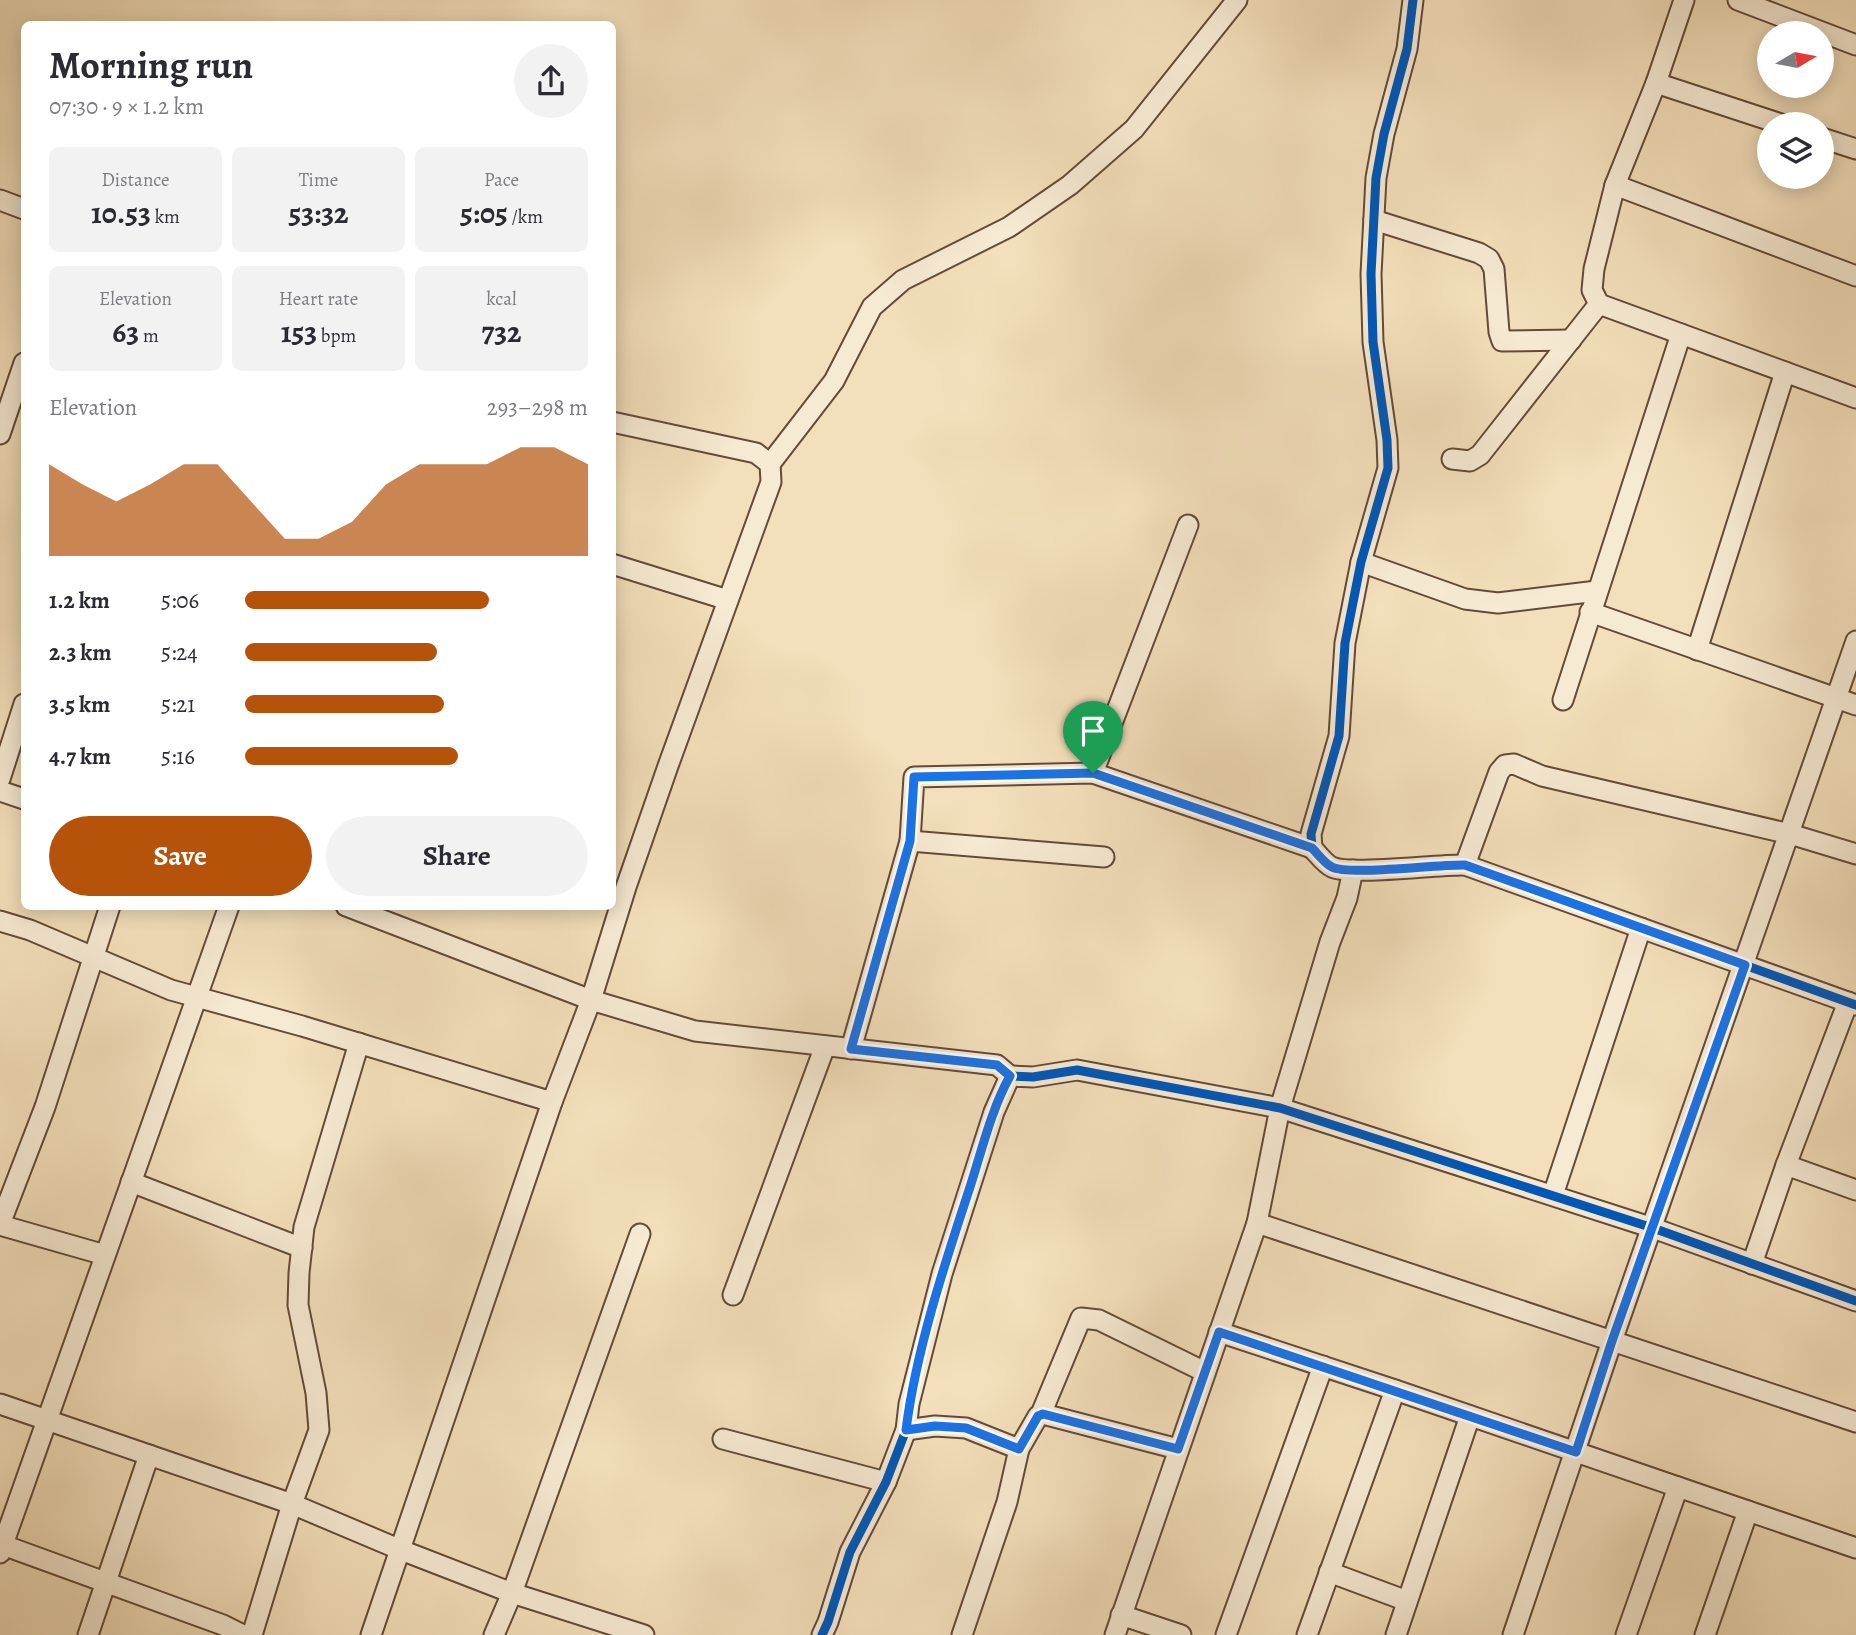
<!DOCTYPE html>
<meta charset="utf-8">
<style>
:root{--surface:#fff;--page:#f2f2f3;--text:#2b2b33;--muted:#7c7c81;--accent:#b45309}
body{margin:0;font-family:Alegreya,serif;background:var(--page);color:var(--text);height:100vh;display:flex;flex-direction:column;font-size:26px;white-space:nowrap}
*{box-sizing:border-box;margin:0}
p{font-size:23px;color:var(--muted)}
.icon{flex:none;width:38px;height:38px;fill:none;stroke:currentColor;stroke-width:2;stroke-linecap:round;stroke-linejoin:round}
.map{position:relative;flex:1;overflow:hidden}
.details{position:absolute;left:21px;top:21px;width:595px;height:889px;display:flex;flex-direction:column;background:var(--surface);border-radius:10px;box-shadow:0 4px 18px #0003}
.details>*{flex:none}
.needle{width:46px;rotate:80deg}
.tools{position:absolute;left:1757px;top:21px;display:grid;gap:14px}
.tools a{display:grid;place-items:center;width:77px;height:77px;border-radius:50%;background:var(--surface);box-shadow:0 4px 18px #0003;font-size:35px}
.pin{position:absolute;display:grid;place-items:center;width:60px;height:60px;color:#fff;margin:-72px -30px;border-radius:50% 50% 50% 0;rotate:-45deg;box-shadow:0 0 7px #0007}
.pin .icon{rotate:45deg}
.round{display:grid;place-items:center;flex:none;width:74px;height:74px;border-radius:37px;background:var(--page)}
.head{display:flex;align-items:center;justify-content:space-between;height:119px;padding:0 28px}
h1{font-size:38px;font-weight:700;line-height:52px}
.stats{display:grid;grid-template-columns:repeat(3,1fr);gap:10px;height:119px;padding:7px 28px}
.stats div{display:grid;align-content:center;border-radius:10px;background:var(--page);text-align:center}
.stats b{font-size:30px;font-weight:700}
.stats small{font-size:19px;font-weight:400}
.stats p{font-size:19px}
.chart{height:196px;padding:14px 28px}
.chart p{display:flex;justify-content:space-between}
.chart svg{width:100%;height:126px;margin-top:7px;fill:var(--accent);opacity:.7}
.primary-button{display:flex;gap:14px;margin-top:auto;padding:14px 28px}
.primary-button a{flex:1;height:80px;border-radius:42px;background:var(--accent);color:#fff;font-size:28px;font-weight:700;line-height:80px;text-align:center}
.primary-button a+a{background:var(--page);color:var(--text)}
ul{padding:0 28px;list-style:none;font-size:23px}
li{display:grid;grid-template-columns:112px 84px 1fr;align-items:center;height:52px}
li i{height:18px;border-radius:9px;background:var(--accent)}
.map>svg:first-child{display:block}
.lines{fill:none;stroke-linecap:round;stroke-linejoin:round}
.minor-casing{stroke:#644a38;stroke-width:23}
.minor{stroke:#f7ead3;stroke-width:19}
.cycleway-casing{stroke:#f7ead3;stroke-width:13}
.cycleway{stroke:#0057b8;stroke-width:9}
.route-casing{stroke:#fff;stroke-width:14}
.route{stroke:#1a73e8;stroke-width:9}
</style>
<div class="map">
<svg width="1856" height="1635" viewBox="0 0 1856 1635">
<rect width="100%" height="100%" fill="#f3dfbb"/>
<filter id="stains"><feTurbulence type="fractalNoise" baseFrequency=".00286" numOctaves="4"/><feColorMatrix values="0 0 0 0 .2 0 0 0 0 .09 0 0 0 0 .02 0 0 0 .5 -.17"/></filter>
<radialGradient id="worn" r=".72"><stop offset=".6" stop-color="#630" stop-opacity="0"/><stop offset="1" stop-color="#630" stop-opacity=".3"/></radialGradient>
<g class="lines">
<defs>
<g id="minor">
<path d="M1413,0L1407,49L1384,134L1376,178L1371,274L1373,342L1387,440L1388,468L1361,562L1345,643L1339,736L1311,834L1312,848C1318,854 1325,864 1332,867C1349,876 1439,864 1465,865L1856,1005"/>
<polyline points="1684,0 1656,83 1615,185 1594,269 1592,290 1599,304 1856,398"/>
<polyline points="1738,0 1856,45"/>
<polyline points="1656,83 1781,124"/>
<polyline points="1822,138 1856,149"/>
<polyline points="1615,185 1856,276"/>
<polyline points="0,200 24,209"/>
<polyline points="1374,220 1479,253 1489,259 1494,269 1499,332 1502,341 1571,340"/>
<polyline points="0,434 24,363"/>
<polyline points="1452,459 1470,461 1480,455 1599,304"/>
<polyline points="770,464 834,381 872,307 903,280 1009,227 1070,185 1134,129 1237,0"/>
<polyline points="1361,562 1465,599 1498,603 1597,591"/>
<polyline points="612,564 728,600"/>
<polyline points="1590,612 1856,705"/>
<polyline points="1697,650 1785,372"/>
<polyline points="1563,700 1681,334"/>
<polyline points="1093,773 1188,525"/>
<polyline points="0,779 24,704"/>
<polyline points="0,791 24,799"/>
<polyline points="910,841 1104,857"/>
<polyline points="1465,865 1499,772 1505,765 1514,764 1542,776 1790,834 1856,854"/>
<polyline points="346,906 591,1000 695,1031 997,1065 1010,1076"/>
<polyline points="0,921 30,930 171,990 302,1026 552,1102"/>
<polyline points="851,1049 910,841 914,777 1093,773 1312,848"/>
<polyline points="1786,1165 1856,1190"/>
<polyline points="131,1182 302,1248"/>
<polyline points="1553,1195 1641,928"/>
<polyline points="1257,1223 1856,1422"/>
<polyline points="0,1224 45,1107 110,906"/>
<polyline points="0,1225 105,1255"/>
<polyline points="1752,1264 1786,1165 1848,1002"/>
<polyline points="733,1295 825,1046"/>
<polyline points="1219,1332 1395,1390 1856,1548"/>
<polyline points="0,1404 292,1504 401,1550 512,1593 644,1635"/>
<polyline points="1041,1414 1081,1318 1099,1320 1205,1372"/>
<polyline points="906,1430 935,1426 966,1428 1019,1449 1007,1502 962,1635"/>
<polyline points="723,1439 886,1482"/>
<polyline points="1019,1449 1038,1416 1043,1414 1178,1449"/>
<polyline points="3,1545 223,1625 243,1635"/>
<polyline points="0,1553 229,906"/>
<polyline points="1329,1572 1407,1601"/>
<polyline points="1121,1615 1181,1635"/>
<polyline points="88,1635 149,1455"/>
<polyline points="252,1635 292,1504 319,1430 316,1393 298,1305 299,1273 304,1227 359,1043"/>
<polyline points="371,1635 552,1102 591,1000 626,887 668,766 771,482 770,464 756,453 612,422"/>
<polyline points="494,1635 512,1593 640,1234"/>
<polyline points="822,1635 828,1622 850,1552 886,1482 906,1430 909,1404 942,1274 994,1112 1010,1076 1033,1077 1077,1070 1280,1108 1653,1228 1856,1301"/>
<polyline points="1115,1635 1257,1223 1280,1108 1330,942 1347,898 1353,870"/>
<polyline points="1226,1635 1323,1366"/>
<polyline points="1307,1635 1395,1390"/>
<polyline points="1396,1635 1470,1416"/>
<polyline points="1513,1635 1612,1341 1856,641"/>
<polyline points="1626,1635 1678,1487"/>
<polyline points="1705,1635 1748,1511"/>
</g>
</defs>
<use href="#minor" class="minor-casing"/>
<use href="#minor" class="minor"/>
<defs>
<g id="cycleway">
<path d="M1413,0L1407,49L1384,134L1376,178L1371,274L1373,342L1387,440L1388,468L1361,562L1345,643L1339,736L1311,834L1312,848C1318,854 1325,864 1332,867C1349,876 1439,864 1465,865L1856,1005"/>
<polyline points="822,1635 828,1622 850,1552 886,1482 906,1430 909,1404 942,1274 994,1112 1010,1076 1033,1077 1077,1070 1280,1108 1653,1228 1856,1301"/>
</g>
</defs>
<use href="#cycleway" class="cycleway-casing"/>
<use href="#cycleway" class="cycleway"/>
</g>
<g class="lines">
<defs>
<path id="route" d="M1093,773L1312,848C1318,854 1325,864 1332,867C1350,876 1438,864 1465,865L1745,965L1612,1341L1576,1452L1219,1332L1178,1449L1043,1414L1038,1416L1019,1449L966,1428L935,1426L906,1430C916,1350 945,1263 970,1187C982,1150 991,1110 1010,1076L997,1065L851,1049L910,841L914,777Z"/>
</defs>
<use href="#route" class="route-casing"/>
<use href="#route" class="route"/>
</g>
<rect width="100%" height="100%" filter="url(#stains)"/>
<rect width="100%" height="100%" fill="url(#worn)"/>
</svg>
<div class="tools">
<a><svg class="needle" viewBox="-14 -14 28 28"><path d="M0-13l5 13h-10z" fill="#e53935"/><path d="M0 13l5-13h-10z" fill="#7c7c81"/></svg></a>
<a><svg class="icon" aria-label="layers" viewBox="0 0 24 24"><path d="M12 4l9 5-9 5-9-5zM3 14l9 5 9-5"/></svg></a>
</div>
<div class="pin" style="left:1093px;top:773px;background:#1e9e55"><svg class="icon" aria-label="arrive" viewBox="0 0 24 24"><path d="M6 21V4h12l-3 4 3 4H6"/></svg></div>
<section class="details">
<div class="head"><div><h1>Morning run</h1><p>07:30 · 9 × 1.2 km</p></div><a class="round"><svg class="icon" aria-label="share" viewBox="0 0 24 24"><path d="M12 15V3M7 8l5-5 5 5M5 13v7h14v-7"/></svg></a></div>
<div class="stats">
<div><p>Distance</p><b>10.53<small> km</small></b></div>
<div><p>Time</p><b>53:32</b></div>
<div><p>Pace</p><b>5:05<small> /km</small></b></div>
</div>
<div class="stats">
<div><p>Elevation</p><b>63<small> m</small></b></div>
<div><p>Heart rate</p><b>153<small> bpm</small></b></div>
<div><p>kcal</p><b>732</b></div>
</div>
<div class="chart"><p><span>Elevation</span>293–298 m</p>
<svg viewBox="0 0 160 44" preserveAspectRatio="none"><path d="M0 44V12L10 19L20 25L30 19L40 12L50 12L60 25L70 38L80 38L90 32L100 19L110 12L120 12L130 12L140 6L150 6L160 12V44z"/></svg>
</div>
<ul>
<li><b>1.2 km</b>5:06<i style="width:71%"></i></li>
<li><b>2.3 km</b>5:24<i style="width:56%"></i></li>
<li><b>3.5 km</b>5:21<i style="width:58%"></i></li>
<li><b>4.7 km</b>5:16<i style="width:62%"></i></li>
</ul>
<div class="primary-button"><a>Save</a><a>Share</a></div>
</section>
</div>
